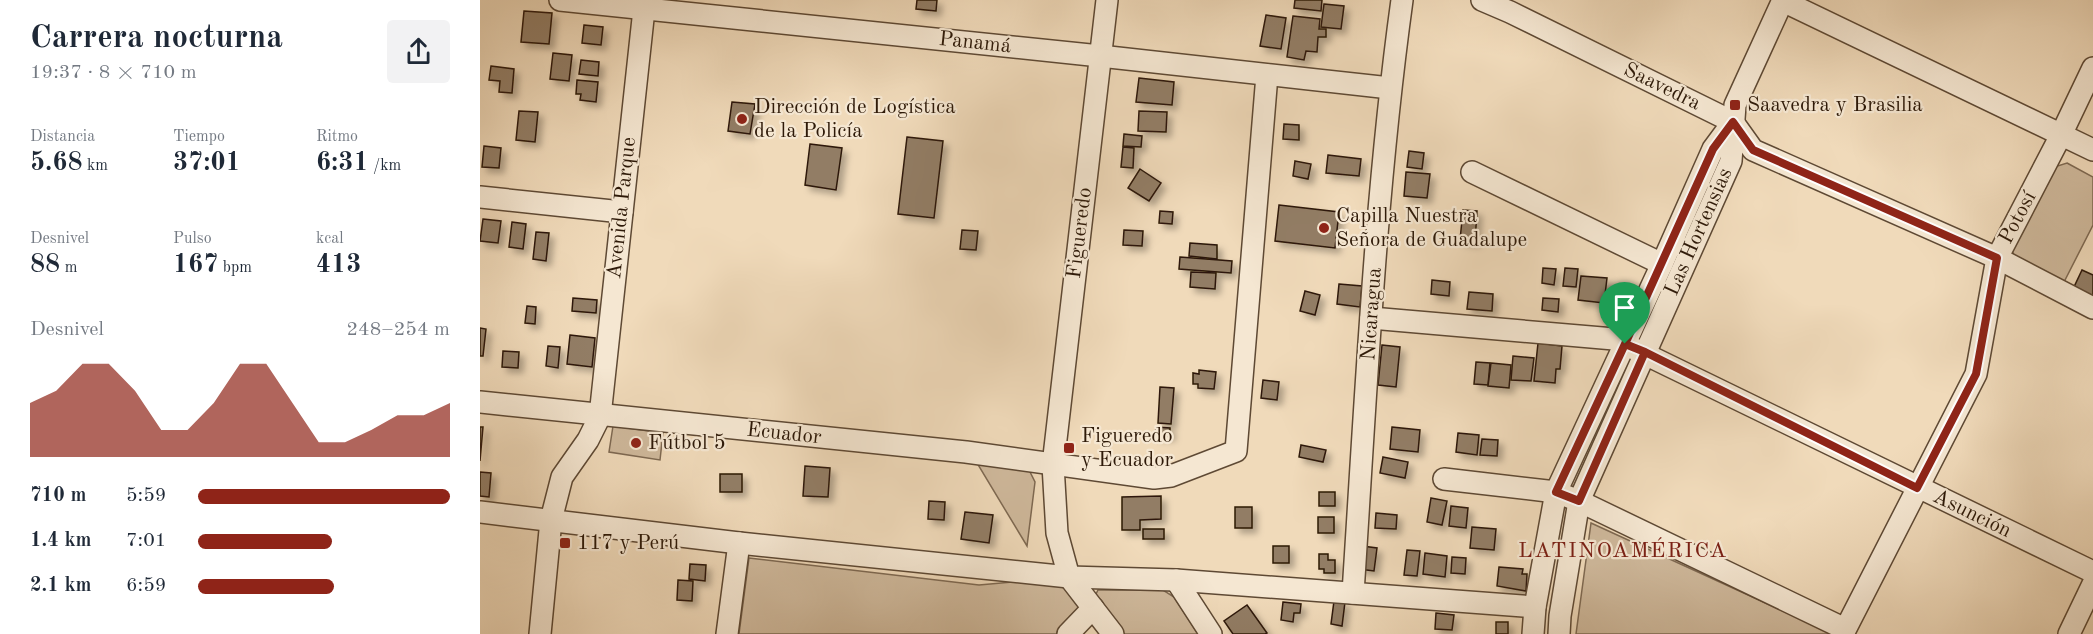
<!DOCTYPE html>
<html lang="es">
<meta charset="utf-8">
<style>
:root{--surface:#fff;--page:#f2f2f3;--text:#1f2937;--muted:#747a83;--accent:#8f2418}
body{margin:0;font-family:"Old Standard TT",serif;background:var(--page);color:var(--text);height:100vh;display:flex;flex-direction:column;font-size:22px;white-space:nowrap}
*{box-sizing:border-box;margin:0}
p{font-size:20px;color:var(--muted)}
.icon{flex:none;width:33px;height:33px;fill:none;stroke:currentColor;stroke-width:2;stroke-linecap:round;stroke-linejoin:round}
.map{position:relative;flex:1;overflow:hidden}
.sheet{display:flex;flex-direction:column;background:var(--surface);width:480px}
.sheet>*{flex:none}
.pin{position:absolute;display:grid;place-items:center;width:51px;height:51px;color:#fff;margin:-62px -26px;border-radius:50% 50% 50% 0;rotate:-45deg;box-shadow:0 0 6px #0007}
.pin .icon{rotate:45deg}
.round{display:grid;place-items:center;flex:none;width:63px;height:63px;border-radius:6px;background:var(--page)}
.summary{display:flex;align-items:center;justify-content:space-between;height:102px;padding:0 30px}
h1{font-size:33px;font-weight:700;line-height:45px}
.figures{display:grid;grid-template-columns:repeat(3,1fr);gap:9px;height:102px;padding:6px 30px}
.figures div{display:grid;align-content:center}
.figures b{font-size:26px;font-weight:700}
.figures small{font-size:16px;font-weight:400}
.figures p{font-size:16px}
.chart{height:168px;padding:12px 30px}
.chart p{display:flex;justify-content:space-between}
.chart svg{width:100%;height:108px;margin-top:6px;fill:var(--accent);opacity:.7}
ul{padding:0 30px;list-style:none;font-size:20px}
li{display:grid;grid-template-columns:96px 72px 1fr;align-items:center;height:45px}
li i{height:15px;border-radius:8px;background:var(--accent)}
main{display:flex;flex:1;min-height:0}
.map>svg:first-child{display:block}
.green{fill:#cfb99c;stroke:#7e6952;stroke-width:1.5}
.building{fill:#927d65;stroke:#2d1908;stroke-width:1.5;filter:url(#shadow)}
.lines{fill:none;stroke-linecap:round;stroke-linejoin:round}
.minor-casing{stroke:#5e4934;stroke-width:24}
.minor{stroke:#f5e7d2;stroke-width:21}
.route-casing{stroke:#fff;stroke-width:12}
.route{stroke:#8f2418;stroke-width:8}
.poi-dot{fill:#8f2418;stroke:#f5e7d2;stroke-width:2}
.labels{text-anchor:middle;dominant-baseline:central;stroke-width:4.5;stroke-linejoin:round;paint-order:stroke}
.street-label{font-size:21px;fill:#2d1908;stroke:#f5e7d2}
.poi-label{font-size:21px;fill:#2d1908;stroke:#f5e7d2;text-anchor:start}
.neighbourhood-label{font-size:22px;letter-spacing:1.5px;fill:#7a1f14;stroke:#f5e7d2}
</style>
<main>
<section class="sheet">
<div class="summary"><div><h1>Carrera nocturna</h1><p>19:37 · 8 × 710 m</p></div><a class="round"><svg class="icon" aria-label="share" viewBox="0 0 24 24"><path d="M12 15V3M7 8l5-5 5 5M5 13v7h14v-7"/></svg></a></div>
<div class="figures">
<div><p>Distancia</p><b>5.68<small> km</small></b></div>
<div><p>Tiempo</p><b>37:01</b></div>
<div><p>Ritmo</p><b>6:31<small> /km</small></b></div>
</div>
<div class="figures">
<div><p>Desnivel</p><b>88<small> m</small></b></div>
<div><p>Pulso</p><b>167<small> bpm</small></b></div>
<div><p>kcal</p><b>413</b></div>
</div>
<div class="chart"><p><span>Desnivel</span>248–254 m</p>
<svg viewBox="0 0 160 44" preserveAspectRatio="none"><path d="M0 44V22L10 17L20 6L30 6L40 17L50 33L60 33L70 22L80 6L90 6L100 22L110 38L120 38L130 33L140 27L150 27L160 22V44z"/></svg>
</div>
<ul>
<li><b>710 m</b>5:59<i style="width:100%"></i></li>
<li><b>1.4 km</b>7:01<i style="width:53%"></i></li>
<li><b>2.1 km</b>6:59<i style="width:54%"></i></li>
</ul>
</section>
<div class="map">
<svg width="1613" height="634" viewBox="0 0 1613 634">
<defs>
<filter id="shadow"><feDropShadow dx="5" dy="5" stdDeviation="3" flood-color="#0004"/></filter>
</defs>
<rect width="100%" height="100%" fill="#f0daba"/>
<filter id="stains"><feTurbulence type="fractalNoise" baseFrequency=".00333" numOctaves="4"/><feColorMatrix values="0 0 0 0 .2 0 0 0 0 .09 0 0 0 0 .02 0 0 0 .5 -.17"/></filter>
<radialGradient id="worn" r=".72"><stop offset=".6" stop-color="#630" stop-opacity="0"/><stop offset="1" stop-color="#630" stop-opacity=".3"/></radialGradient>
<g class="green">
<polygon points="1587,163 1613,177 1613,225 1583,284 1535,259 1531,247 1571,168"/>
<polygon points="133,426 183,433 180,460 129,452"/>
<polygon points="497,463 549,470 555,482 547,546"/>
<polygon points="1111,523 1349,632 1348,634 1096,634"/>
<polygon points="269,558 499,585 578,578 614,613 594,634 259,634"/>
<polygon points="618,590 683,590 694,597 718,634 638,634 613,600"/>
</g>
<g class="building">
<polygon points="437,0 457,0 456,11 436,9"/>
<polygon points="815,0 842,0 841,11 814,8"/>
<polygon points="844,4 864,6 861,29 841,27"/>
<polygon points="44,11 72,13 69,44 41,42"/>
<polygon points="786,15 806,18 801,49 780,46"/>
<polygon points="813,16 840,19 839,29 846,29 846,37 838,37 837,52 826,51 824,60 807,57"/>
<polygon points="104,25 123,27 121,45 102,43"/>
<polygon points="73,53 92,55 89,81 70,79"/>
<polygon points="101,60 119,62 118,76 99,74"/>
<polygon points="11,66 34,69 32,93 19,92 20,81 9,80"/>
<polygon points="659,78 694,82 692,105 656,102"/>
<polygon points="97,80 118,82 116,102 100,100 101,94 96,94"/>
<polygon points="252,102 275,104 270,134 248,131"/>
<polygon points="39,111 58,112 55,142 36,140"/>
<polygon points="659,111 687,112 686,132 658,131"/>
<polygon points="804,124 819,125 819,140 803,139"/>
<polygon points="644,134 662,136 661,147 643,146"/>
<polygon points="427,137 463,141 454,218 418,214"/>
<polygon points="330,144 362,148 356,190 325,185"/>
<polygon points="4,146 21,148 19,168 2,167"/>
<polygon points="643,147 654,148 653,168 641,167"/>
<polygon points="929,151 944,153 942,169 927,167"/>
<polygon points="848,155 881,159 879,176 846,173"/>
<polygon points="815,161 831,164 828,179 813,176"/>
<polygon points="660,169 681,183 669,201 648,188"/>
<polygon points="926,172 950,174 947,198 924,196"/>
<polygon points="799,205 859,212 855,248 795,241"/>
<polygon points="983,210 997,211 995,242 980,240"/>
<polygon points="680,211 693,212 692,224 679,223"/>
<polygon points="3,219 21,221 18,243 0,241"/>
<polygon points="32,222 46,224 43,249 29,247"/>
<polygon points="482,230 498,231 496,250 480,249"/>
<polygon points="644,230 663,231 662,246 643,245"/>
<polygon points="56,232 69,233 66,261 53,259"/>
<polygon points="710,243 737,245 737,259 709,256"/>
<polygon points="700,257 752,261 751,273 699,269"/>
<polygon points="1063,268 1076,269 1074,285 1062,283"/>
<polygon points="1085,268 1098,269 1096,287 1083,286"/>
<polygon points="1602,270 1613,275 1613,296 1594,287"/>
<polygon points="711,272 736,273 735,289 710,287"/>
<polygon points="1101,276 1127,278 1124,303 1098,300"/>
<polygon points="952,280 970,282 969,296 951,294"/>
<polygon points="859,284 882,286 880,307 857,304"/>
<polygon points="825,291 840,295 835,315 820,311"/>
<polygon points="989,292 1013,294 1012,311 987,309"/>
<polygon points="93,298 117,300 116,313 92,311"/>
<polygon points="1063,298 1079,299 1078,312 1062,310"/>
<polygon points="47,306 56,307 55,324 45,323"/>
<polygon points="0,328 6,329 3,356 0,356"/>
<polygon points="90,335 115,338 112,367 87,364"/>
<polygon points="1058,343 1082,346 1080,369 1076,369 1075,383 1054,381"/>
<polygon points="902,345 920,347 916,387 898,385"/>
<polygon points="68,346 80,347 78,368 66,366"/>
<polygon points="23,351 39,352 38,368 22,367"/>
<polygon points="1033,356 1054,358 1051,381 1031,380"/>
<polygon points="996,362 1010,363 1008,385 994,384"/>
<polygon points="1011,363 1031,365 1029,388 1008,386"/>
<polygon points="719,370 736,372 734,389 718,388 718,384 713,384 713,373 719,374"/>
<polygon points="783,380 799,382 797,400 781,398"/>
<polygon points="680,387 694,388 691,424 678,423"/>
<polygon points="0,427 3,427 0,461"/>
<polygon points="676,427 690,428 690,436 675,435"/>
<polygon points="912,427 940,430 938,452 910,449"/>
<polygon points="978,433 999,435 997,455 976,452"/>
<polygon points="1002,439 1018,440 1017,456 1000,455"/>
<polygon points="821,445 846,450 843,462 819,457"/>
<polygon points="903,457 928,462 925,478 900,473"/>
<polygon points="325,466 350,468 348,497 323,496"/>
<polygon points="0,472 11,473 9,497 0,496"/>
<rect x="240" y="474" width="22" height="18"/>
<rect x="839" y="492" width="16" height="14"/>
<polygon points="681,496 681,519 660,520 660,530 642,530 642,497"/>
<polygon points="951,498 967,501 962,525 947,522"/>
<polygon points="449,501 465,502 464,520 448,519"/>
<polygon points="971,506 988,508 986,528 969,526"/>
<rect x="755" y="507" width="17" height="21"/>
<polygon points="485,512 513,515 509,543 481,539"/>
<polygon points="896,513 917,515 916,529 895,528"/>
<rect x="838" y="517" width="16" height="16"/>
<polygon points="992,527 1016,529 1014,550 990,548"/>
<rect x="663" y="529" width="21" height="10"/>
<rect x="793" y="546" width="16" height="17"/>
<polygon points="882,546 897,548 894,571 879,569"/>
<polygon points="927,550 940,551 937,576 924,575"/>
<polygon points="945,553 967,556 965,577 943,574"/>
<polygon points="839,554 848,554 848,560 855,560 855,573 844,573 844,569 839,569"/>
<polygon points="972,557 986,558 985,574 971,573"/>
<polygon points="210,564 226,565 225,581 209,579"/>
<polygon points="1019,567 1043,569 1042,574 1047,574 1046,591 1017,586"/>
<polygon points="198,580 213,581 212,601 197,600"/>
<polygon points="854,601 865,602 862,626 851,624"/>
<polygon points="803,602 821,604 820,613 814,613 813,622 801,620"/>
<polygon points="767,605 787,633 785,634 753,634 744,621"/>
<polygon points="956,613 974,615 972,630 955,629"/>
<rect x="1016" y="622" width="12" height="12"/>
</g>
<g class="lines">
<defs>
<g id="minor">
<polyline points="80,0 620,56 910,88"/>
<polyline points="627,0 573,465 577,533 589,577 633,634"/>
<polyline points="1002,0 1030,12 1253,122 1273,150 1517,258 1613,308"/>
<polyline points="1303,1 1613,150"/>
<polyline points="992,172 1182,264"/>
<polyline points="0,197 142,212"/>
<polyline points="891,318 1134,339 1613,572"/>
<polyline points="0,402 486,452 674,478 691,476 756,451 787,75"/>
<polyline points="964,479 1076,492 1099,501 1365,629"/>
<polyline points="0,512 259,543 589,577 696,580 1055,607"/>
<polyline points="696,580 731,634"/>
<path d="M873,593C886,395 895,196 922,0"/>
<polyline points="60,634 71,520 82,477 108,440 120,416 165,0"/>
<polyline points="247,634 259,543"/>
<polyline points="588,634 613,608"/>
<polyline points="1053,634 1055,607 1076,492 1182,264 1233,149 1253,122"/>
<polyline points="1079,634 1080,616 1099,501 1251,161 1255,105 1303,0"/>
<polyline points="1363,634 1496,374 1517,258 1581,135 1613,68"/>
<polyline points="1589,634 1613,584"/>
</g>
</defs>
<use href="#minor" class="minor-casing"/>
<use href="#minor" class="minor"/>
</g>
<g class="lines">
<defs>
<polyline id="route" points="1145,344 1165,352 1099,501 1076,492 1145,344 1165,352 1437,488 1496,374 1517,258 1273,150 1253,122 1233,149 1145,344"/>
</defs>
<use href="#route" class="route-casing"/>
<use href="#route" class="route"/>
</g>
<g class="poi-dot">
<rect x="1249" y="99" width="12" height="12" rx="3"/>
<circle cx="262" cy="119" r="6"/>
<circle cx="844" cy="228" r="6"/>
<circle cx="156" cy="443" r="6"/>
<rect x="583" y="442" width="12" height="12" rx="3"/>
<rect x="79" y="537" width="12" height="12" rx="3"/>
</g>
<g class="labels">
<g class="street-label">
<text transform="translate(495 43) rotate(6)">Panamá</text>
<text transform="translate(1182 87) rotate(26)">Saavedra</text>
<text transform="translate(142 208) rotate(-84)">Avenida Parque</text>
<text transform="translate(1538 218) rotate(-62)">Potosí</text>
<text transform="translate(1219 232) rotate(-66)">Las Hortensias</text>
<text transform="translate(600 233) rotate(-83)">Figueredo</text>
<text transform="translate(892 314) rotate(-86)">Nicaragua</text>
<text transform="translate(304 434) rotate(6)">Ecuador</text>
<text transform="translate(1492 514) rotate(26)">Asunción</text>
</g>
<g class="poi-label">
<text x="1267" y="105">Saavedra y Brasilia</text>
<text x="274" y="107">Dirección de Logística<tspan x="274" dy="24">de la Policía</tspan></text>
<text x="856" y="216">Capilla Nuestra<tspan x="856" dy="24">Señora de Guadalupe</tspan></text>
<text x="601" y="436">Figueredo<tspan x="601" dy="24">y Ecuador</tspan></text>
<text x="168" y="443">Fútbol 5</text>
<text x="97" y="543">117 y Perú</text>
</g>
<g class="neighbourhood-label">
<text x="1143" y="551">LATINOAMÉRICA</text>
</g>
</g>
<rect width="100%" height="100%" filter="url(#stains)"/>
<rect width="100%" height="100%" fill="url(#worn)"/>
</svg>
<div class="pin" style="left:1145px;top:344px;background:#1e9e55"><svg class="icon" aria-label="arrive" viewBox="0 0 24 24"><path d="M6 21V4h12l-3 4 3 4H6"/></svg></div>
</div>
</main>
